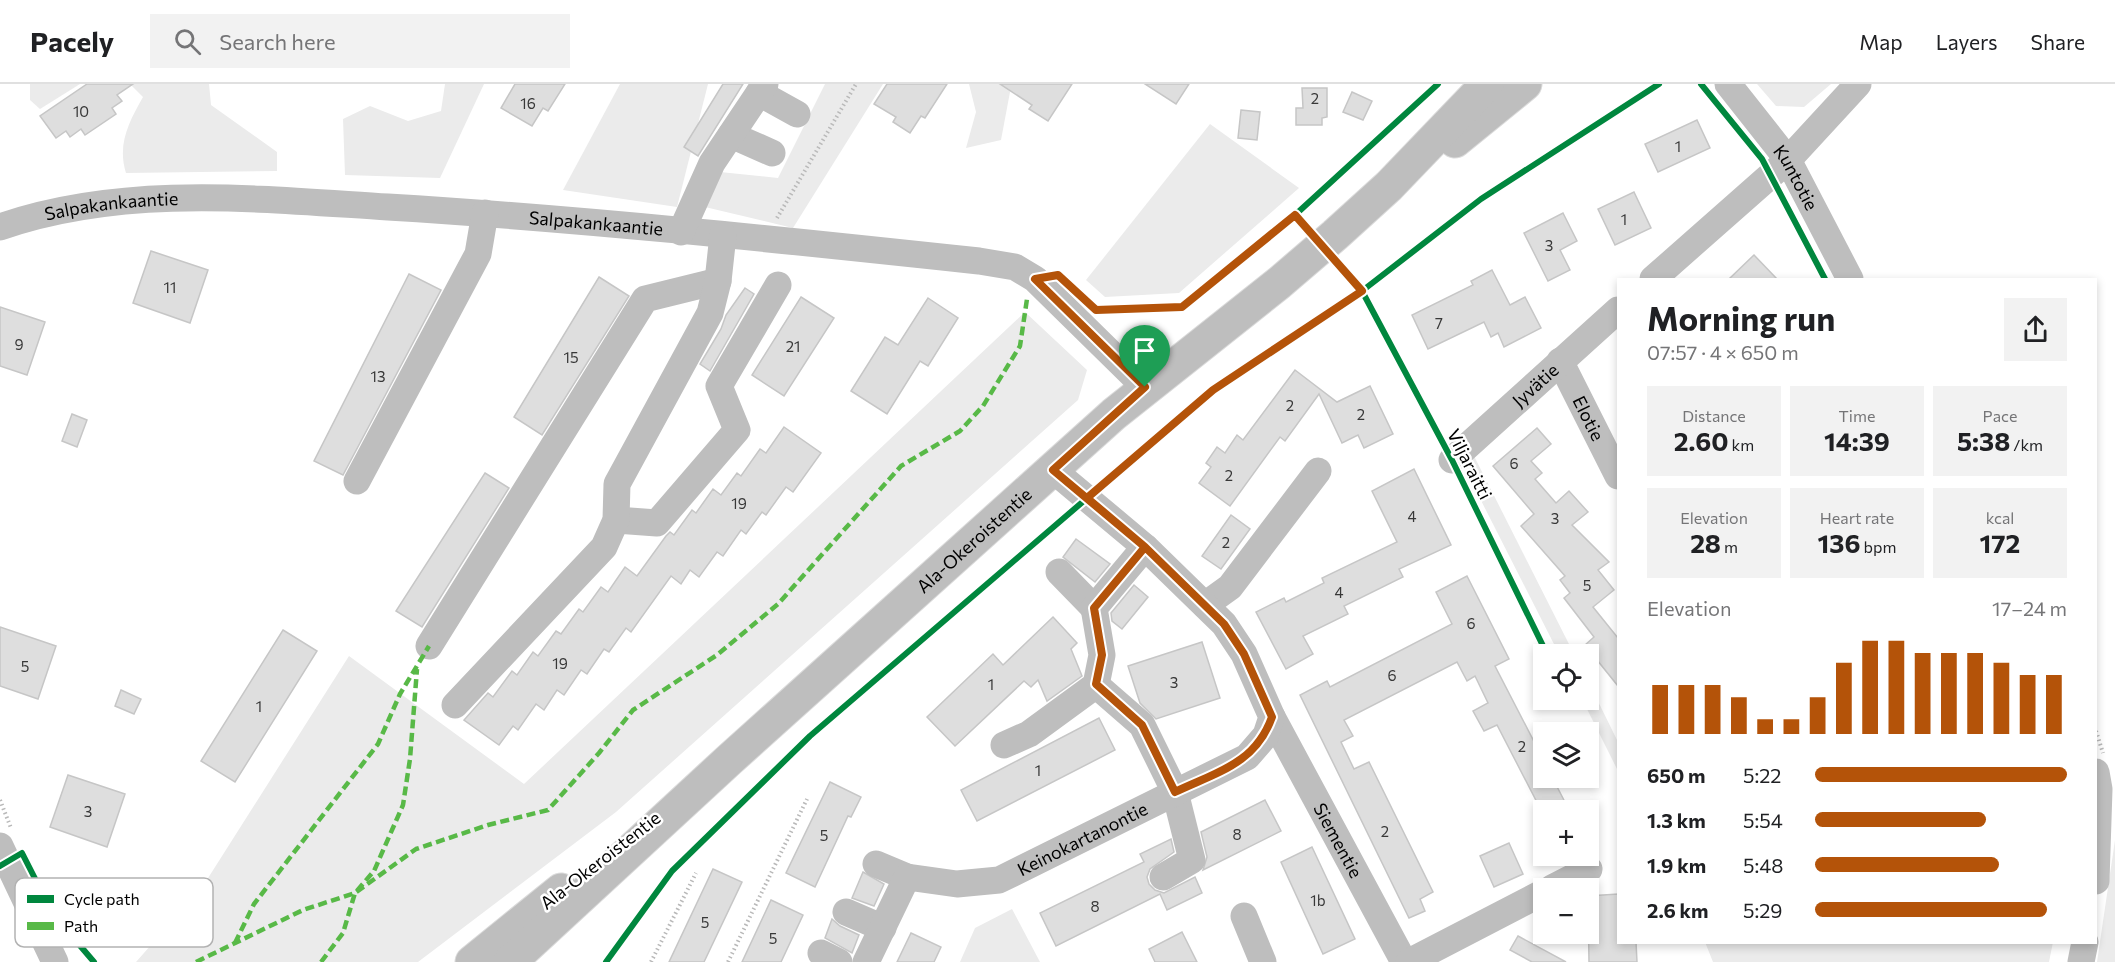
<!DOCTYPE html>
<meta charset="utf-8">
<style>
:root{--surface:#fff;--page:#f2f2f2;--text:#202124;--muted:#757577;--line:#e0e0e0;--accent:#b45309}
body{margin:0;font-family:Commissioner,sans-serif;background:var(--page);color:var(--text);height:100vh;display:flex;flex-direction:column;font-size:22px;white-space:nowrap}
*{box-sizing:border-box;margin:0}
p{font-size:20px;color:var(--muted)}
.icon{flex:none;width:33px;height:33px;fill:none;stroke:currentColor;stroke-width:2;stroke-linecap:round;stroke-linejoin:round}
.map{position:relative;flex:1;overflow:hidden}
.side{position:absolute;left:1617px;top:194px;width:480px;height:666px;display:flex;flex-direction:column;background:var(--surface);border-radius:0px;box-shadow:0 3px 9px #0003}
.side>*{flex:none}
.fabs{position:absolute;left:1533px;top:560px;display:grid;gap:12px}
.fabs a{display:grid;place-items:center;width:66px;height:66px;border-radius:0px;background:var(--surface);box-shadow:0 3px 9px #0003;font-size:30px}
.pin{position:absolute;display:grid;place-items:center;width:51px;height:51px;color:#fff;margin:-62px -26px;border-radius:50% 50% 50% 0;rotate:-45deg;box-shadow:0 0 6px #0007}
.pin .icon{rotate:45deg}
.round{display:grid;place-items:center;flex:none;width:63px;height:63px;border-radius:0px;background:var(--page)}
.summary{display:flex;align-items:center;justify-content:space-between;height:102px;padding:0 30px}
h1{font-size:33px;font-weight:700;line-height:45px}
.stats{display:grid;grid-template-columns:repeat(3,1fr);gap:9px;height:102px;padding:6px 30px}
.stats div{display:grid;align-content:center;border-radius:0px;background:var(--page);text-align:center}
.stats b{font-size:26px;font-weight:700}
.stats small{font-size:16px;font-weight:400}
.stats p{font-size:16px}
.chart{height:168px;padding:12px 30px}
.chart p{display:flex;justify-content:space-between}
.chart svg{width:100%;height:108px;margin-top:6px;stroke:var(--accent);stroke-width:6}
ul{padding:0 30px;list-style:none;font-size:20px}
li{display:grid;grid-template-columns:96px 72px 1fr;align-items:center;height:45px}
li i{height:15px;border-radius:8px;background:var(--accent)}
header{display:flex;align-items:center;gap:36px;box-sizing:border-box;height:84px;padding:0 30px;background:var(--surface);border-bottom:2px solid var(--line)}
header strong{font-size:28px}
nav{display:flex;gap:33px;margin-inline-start:auto;font-size:21px}
.search{width:420px;height:54px;background:var(--page);display:flex;align-items:center;gap:15px;box-sizing:border-box;padding:0 21px;border-radius:0px;color:var(--muted);font-size:22px}
.map>svg:first-child{display:block}
.green{fill:#ebebeb}
.building{fill:#dedede;stroke:#c6c6c6;stroke-width:1.5}
.lines{fill:none;stroke-linecap:round;stroke-linejoin:round}
.major-casing{stroke:#dbdbdb;stroke-width:35}
.path{stroke:#b9b9b9;stroke-width:4;stroke-dasharray:1.5 3;stroke-linecap:butt}
.minor{stroke:#bebebe;stroke-width:27}
.major{stroke:#bebebe;stroke-width:33}
.quiet{stroke:#58b947;stroke-width:4.5;stroke-dasharray:9 4.5;stroke-linecap:butt}
.cycleway-casing{stroke:#fff;stroke-width:10}
.cycleway{stroke:#00873e;stroke-width:6}
.route-casing{stroke:#fff;stroke-width:12}
.route{stroke:#b45309;stroke-width:8}
.labels{text-anchor:middle;dominant-baseline:central;stroke-width:5;stroke-linejoin:round;paint-order:stroke}
.number-label{font-size:15px;fill:#383838}
.street-label{font-size:18px;fill:#000;stroke:#fff}
.key{fill:#fff;stroke:#b2b2b2;stroke-width:1.5}
.key-label{font-size:16px;fill:#000}
</style>
<header>
<strong>Pacely</strong>
<div class="search"><svg class="icon" aria-label="search" viewBox="0 0 24 24"><circle cx="10" cy="10" r="6"/><path d="M15 15l6 6"/></svg>Search here</div>
<nav><a>Map</a><a>Layers</a><a>Share</a></nav>
</header>
<div class="map">
<svg width="2115" height="878" viewBox="0 0 2115 878">
<rect width="100%" height="100%" fill="#fff"/>
<g class="green">
<polygon points="30,0 80,0 40,25 30,16"/>
<path d="M130,0H209L211,21L277,68V87L126,89C117,60 129,38 143,13Z"/>
<polygon points="445,0 484,0 440,94 345,91 343,35 370,22 408,37 441,27"/>
<polygon points="620,0 708,0 677,123 563,106"/>
<polygon points="825,0 883,0 793,144 705,123 720,88 778,94"/>
<polygon points="969,0 1008,0 1010,8 1001,56 966,64 976,28"/>
<polygon points="1757,0 1831,0 1804,23 1776,22"/>
<polygon points="1210,40 1299,104 1179,209 1105,213 1086,196"/>
<polygon points="1025,228 1087,286 1078,316 616,728 418,878 136,878 203,802 349,572 524,700"/>
<polygon points="1474,372 1574,570 1559,570 1463,381"/>
<polygon points="1589,599 1618,658 1618,687 1582,615 1588,615"/>
<polygon points="2115,756 2115,878 2097,878"/>
<polygon points="1012,825 1040,878 960,878 975,844"/>
<polygon points="1705,858 2053,858 2049,878 1713,878"/>
</g>
<g class="building">
<polygon points="87,0 133,0 117,11 122,17 112,24 116,30 85,51 81,45 70,53 66,47 56,54 40,32"/>
<polygon points="515,0 565,0 548,27 543,24 532,42 501,24"/>
<polygon points="723,0 743,0 698,72 684,63"/>
<polygon points="887,0 947,0 925,34 921,32 910,49 893,38 896,33 874,20"/>
<polygon points="1000,0 1072,0 1048,37 1029,25 1032,21"/>
<polygon points="1145,0 1189,0 1176,20"/>
<polygon points="1302,4 1327,4 1327,33 1322,34 1322,41 1296,41 1296,24 1303,24"/>
<polygon points="1352,8 1372,17 1363,36 1343,28"/>
<polygon points="1241,26 1260,28 1257,56 1238,54"/>
<polygon points="1697,36 1710,64 1658,88 1645,60"/>
<polygon points="1634,108 1651,144 1615,161 1598,125"/>
<polygon points="1563,129 1577,157 1560,166 1570,186 1548,197 1524,149"/>
<polygon points="151,167 208,186 190,239 133,219"/>
<polygon points="1754,171 1777,195 1729,195"/>
<polygon points="1492,186 1510,221 1525,213 1541,244 1504,263 1498,249 1491,253 1484,238 1428,265 1412,231 1473,201 1471,197"/>
<polygon points="409,190 441,206 343,391 314,377"/>
<polygon points="599,193 629,212 542,351 514,333"/>
<polygon points="745,204 754,210 710,287 700,280 721,245 726,231"/>
<polygon points="801,213 834,234 784,312 752,291"/>
<polygon points="928,214 958,234 928,282 920,277 887,330 851,307 885,253 898,261"/>
<polygon points="0,223 45,238 27,291 0,282"/>
<polygon points="1295,286 1337,318 1370,302 1393,350 1364,364 1358,351 1342,359 1319,310 1285,357 1280,353 1230,422 1199,399 1211,383 1206,379 1217,363 1225,369 1237,351 1243,356"/>
<polygon points="72,330 87,336 77,363 62,357"/>
<polygon points="784,343 821,369 793,408 786,403 766,431 762,428 746,450 741,446 723,472 717,468 699,493 690,486 681,500 671,492 631,548 626,544 609,568 604,565 587,590 581,586 564,611 557,606 544,626 536,620 518,646 513,642 499,661 464,636 488,609 493,613 512,587 517,591 533,568 538,572 556,547 561,550 579,525 583,528 601,503 608,508 625,483 637,492 666,452 670,448 674,451 692,426 696,429 713,405 721,411 737,389 741,392 760,365 766,369"/>
<polygon points="1537,344 1551,360 1531,377 1542,389 1535,395 1556,419 1569,407 1588,428 1572,441 1609,478 1598,486 1614,506 1593,523 1618,554 1618,602 1585,561 1594,553 1564,514 1570,509 1560,496 1565,492 1521,442 1534,430 1493,382"/>
<polygon points="1414,385 1451,461 1399,485 1403,493 1344,522 1348,530 1303,552 1313,570 1286,585 1256,528 1284,514 1286,518 1324,499 1322,494 1397,458 1372,407"/>
<polygon points="485,389 509,404 422,543 396,527"/>
<polygon points="1231,431 1250,445 1221,485 1202,472"/>
<polygon points="1076,455 1110,480 1095,498 1063,473"/>
<polygon points="1467,492 1509,575 1495,582 1544,677 1544,693 1552,693 1569,726 1541,726 1497,641 1484,647 1473,627 1488,619 1475,592 1467,597 1457,578 1344,636 1353,652 1341,658 1354,685 1369,678 1433,808 1420,815 1425,827 1409,834 1300,611 1327,597 1330,603 1452,540 1436,508"/>
<polygon points="1134,501 1148,513 1122,545 1112,537 1111,529"/>
<polygon points="1053,533 1077,559 1071,565 1082,592 1047,617 1038,596 1031,603 1024,597 955,662 927,633 993,570 1003,581"/>
<polygon points="0,543 56,562 38,615 0,602"/>
<polygon points="283,546 317,567 235,698 201,677"/>
<polygon points="1202,558 1220,614 1156,635 1140,619 1128,582"/>
<polygon points="121,606 141,615 134,630 115,622"/>
<polygon points="1099,634 1115,666 977,737 961,706"/>
<polygon points="68,691 125,710 107,763 50,743"/>
<polygon points="830,698 861,713 851,733 848,732 815,803 786,789"/>
<polygon points="1265,716 1281,747 1203,786 1207,773 1201,748"/>
<polygon points="1171,755 1174,768 1150,785 1147,793 1149,800 1155,806 1164,809 1195,793 1202,809 1167,826 1160,810 1056,862 1040,829 1144,778 1140,770"/>
<polygon points="1509,759 1523,790 1494,803 1480,772"/>
<polygon points="1312,763 1355,855 1323,870 1281,778"/>
<polygon points="713,785 742,798 704,878 669,878"/>
<polygon points="863,788 884,800 874,822 852,814"/>
<polygon points="1618,810 1618,858 1636,858 1637,878 1589,878 1588,812"/>
<polygon points="771,816 803,831 781,878 742,878"/>
<polygon points="832,835 840,842 859,851 852,869 825,854"/>
<polygon points="1182,848 1197,878 1155,878 1149,865"/>
<polygon points="911,849 941,863 934,878 897,878"/>
<polygon points="1518,852 1566,878 1532,878 1510,866"/>
</g>
<g class="lines">
<defs>
<g id="major">
<polyline points="1455,57 1525,0"/>
<polyline points="472,878 561,806"/>
<path id="s7" d="M510,878L729,676L1114,330L1279,199L1335,151L1389,102L1487,0"/>
</g>
</defs>
<use href="#major" class="major-casing"/>
<g class="path">
<polyline points="777,134 856,0"/>
<polyline points="2096,647 2103,669"/>
<polyline points="0,716 11,744"/>
<polyline points="651,878 696,789"/>
<polyline points="728,878 807,715"/>
</g>
<g class="minor">
<path id="s1" d="M1728,0L1788,76L1850,195"/>
<polyline points="759,9 797,30"/>
<polyline points="731,51 772,69"/>
<path id="s2" d="M0,143C124,100 259,115 388,123C585,135 783,156 979,177L1015,183L1035,195L1145,303"/>
<polyline points="681,148 712,79 765,0"/>
<polyline points="1653,195 1788,76 1858,0"/>
<path id="s3" d="M1560,277L1618,392"/>
<path id="s4" d="M1452,376L1618,226"/>
<polyline points="357,397 478,170 485,129"/>
<polyline points="616,436 657,439 737,346 719,302 778,201"/>
<polyline points="1059,488 1094,524"/>
<polyline points="1205,521 1230,503 1318,387"/>
<polyline points="429,562 645,215 718,197"/>
<polyline points="1096,601 1142,641 1175,708 1192,776 1163,793"/>
<polyline points="455,621 604,463 616,436 617,400 710,229 718,197 723,151"/>
<path id="s5" d="M1272,633L1404,878"/>
<polyline points="1004,661 1029,650 1096,601 1102,571 1094,524 1145,463"/>
<polyline points="2096,688 2099,705 2096,797"/>
<polyline points="0,762 55,878"/>
<polyline points="876,780 907,793"/>
<polyline points="1552,804 1589,785"/>
<polyline points="846,828 883,844"/>
<polyline points="1244,832 1263,878"/>
<polyline points="821,869 839,878"/>
<path id="s6" d="M866,878L907,793L957,800L999,796L1247,673L1266,651L1272,633L1244,570L1224,540L1145,463L1053,386"/>
<polyline points="1409,878 1544,808"/>
<polyline points="2081,878 2085,858"/>
</g>
<use href="#major" class="major"/>
<g class="quiet">
<polyline points="235,859 254,820 378,660 400,610 429,562"/>
<polyline points="196,878 303,826 355,809 416,765 488,741 548,726 599,669 633,626 717,571 778,520 901,382 960,347 983,322 1020,262 1027,215"/>
<polyline points="321,878 343,849 355,809 374,787 403,721 410,675 417,585"/>
</g>
<defs>
<g id="cycleway">
<polyline points="1701,0 1762,75 1825,195"/>
<polyline points="1295,131 1362,207 1452,376 1547,570"/>
<polyline points="1035,195 1058,191 1096,226 1182,223 1295,131 1438,0"/>
<polyline points="0,782 22,769 53,830 94,878"/>
<polyline points="606,878 672,787 810,652 1213,306 1362,207 1481,115 1659,0"/>
</g>
</defs>
<use href="#cycleway" class="cycleway-casing"/>
<use href="#cycleway" class="cycleway"/>
</g>
<g class="lines">
<defs>
<path id="route" d="M1145,303L1035,195L1058,191L1096,226L1182,223L1295,131L1362,207L1213,306L1087,414L1145,463L1094,524L1102,571L1096,600L1142,641L1175,708C1217,688 1255,680 1272,633L1244,570L1224,540L1145,463L1053,386L1145,303"/>
</defs>
<use href="#route" class="route-casing"/>
<use href="#route" class="route"/>
</g>
<g class="labels">
<g class="number-label">
<text x="1315" y="14">2</text>
<text x="528" y="19">16</text>
<text x="81" y="27">10</text>
<text x="1678" y="62">1</text>
<text x="1624" y="135">1</text>
<text x="1549" y="161">3</text>
<text x="170" y="203">11</text>
<text x="1439" y="239">7</text>
<text x="19" y="260">9</text>
<text x="793" y="262">21</text>
<text x="571" y="273">15</text>
<text x="378" y="292">13</text>
<text x="1290" y="321">2</text>
<text x="1361" y="330">2</text>
<text x="1514" y="379">6</text>
<text x="1229" y="391">2</text>
<text x="739" y="419">19</text>
<text x="1412" y="432">4</text>
<text x="1555" y="434">3</text>
<text x="1226" y="458">2</text>
<text x="1587" y="501">5</text>
<text x="1339" y="508">4</text>
<text x="1471" y="539">6</text>
<text x="560" y="579">19</text>
<text x="25" y="582">5</text>
<text x="1392" y="591">6</text>
<text x="1174" y="598">3</text>
<text x="991" y="600">1</text>
<text x="259" y="622">1</text>
<text x="1522" y="662">2</text>
<text x="1038" y="686">1</text>
<text x="88" y="727">3</text>
<text x="1385" y="747">2</text>
<text x="1237" y="750">8</text>
<text x="824" y="751">5</text>
<text x="1318" y="816">1b</text>
<text x="1095" y="822">8</text>
<text x="705" y="838">5</text>
<text x="773" y="854">5</text>
</g>
<g class="street-label">
<text stroke="none"><textPath href="#s1" startOffset="116">Kuntotie</textPath></text>
<text stroke="none"><textPath href="#s2" startOffset="114">Salpakankaantie</textPath></text>
<text stroke="none"><textPath href="#s2" startOffset="600">Salpakankaantie</textPath></text>
<text stroke="none"><textPath href="#s4" startOffset="112">Jyvätie</textPath></text>
<text stroke="none"><textPath href="#s3" startOffset="64">Elotie</textPath></text>
<text transform="translate(1470 380) rotate(63)">Viljaraitti</text>
<text stroke="none"><textPath href="#s7" startOffset="627">Ala-Okeroistentie</textPath></text>
<text stroke="none"><textPath href="#s6" startOffset="280">Keinokartanontie</textPath></text>
<text stroke="none"><textPath href="#s5" startOffset="140">Siementie</textPath></text>
<text transform="translate(600 776) rotate(-38)">Ala-Okeroistentie</text>
</g>
</g>
<rect x="15" y="794" width="198" height="69" rx="9" class="key"/>
<rect x="27" y="811" width="27" height="8" fill="#00873e"/>
<rect x="27" y="838" width="27" height="8" fill="#58b947"/>
<g class="key-label">
<text x="64" y="821">Cycle path</text>
<text x="64" y="848">Path</text>
</g>
</svg>
<div class="fabs">
<a><svg class="icon" aria-label="locate" viewBox="0 0 24 24"><circle cx="12" cy="12" r="6"/><path d="M12 2v4M12 18v4M2 12h4M18 12h4"/></svg></a>
<a><svg class="icon" aria-label="layers" viewBox="0 0 24 24"><path d="M12 4l9 5-9 5-9-5zM3 14l9 5 9-5"/></svg></a>
<a>+</a>
<a>−</a>
</div>
<div class="pin" style="left:1145px;top:303px;background:#1e9e55"><svg class="icon" aria-label="arrive" viewBox="0 0 24 24"><path d="M6 21V4h12l-3 4 3 4H6"/></svg></div>
<section class="side">
<div class="summary"><div><h1>Morning run</h1><p>07:57 · 4 × 650 m</p></div><a class="round"><svg class="icon" aria-label="share" viewBox="0 0 24 24"><path d="M12 15V3M7 8l5-5 5 5M5 13v7h14v-7"/></svg></a></div>
<div class="stats">
<div><p>Distance</p><b>2.60<small> km</small></b></div>
<div><p>Time</p><b>14:39</b></div>
<div><p>Pace</p><b>5:38<small> /km</small></b></div>
</div>
<div class="stats">
<div><p>Elevation</p><b>28<small> m</small></b></div>
<div><p>Heart rate</p><b>136<small> bpm</small></b></div>
<div><p>kcal</p><b>172</b></div>
</div>
<div class="chart"><p><span>Elevation</span>17–24 m</p>
<svg viewBox="0 0 160 44" preserveAspectRatio="none"><path d="M5 44V24M15 44V24M25 44V24M35 44V29M45 44V38M55 44V38M65 44V29M75 44V15M85 44V6M95 44V6M105 44V11M115 44V11M125 44V11M135 44V15M145 44V20M155 44V20"/></svg>
</div>
<ul>
<li><b>650 m</b>5:22<i style="width:100%"></i></li>
<li><b>1.3 km</b>5:54<i style="width:68%"></i></li>
<li><b>1.9 km</b>5:48<i style="width:73%"></i></li>
<li><b>2.6 km</b>5:29<i style="width:92%"></i></li>
</ul>
</section>
</div>
